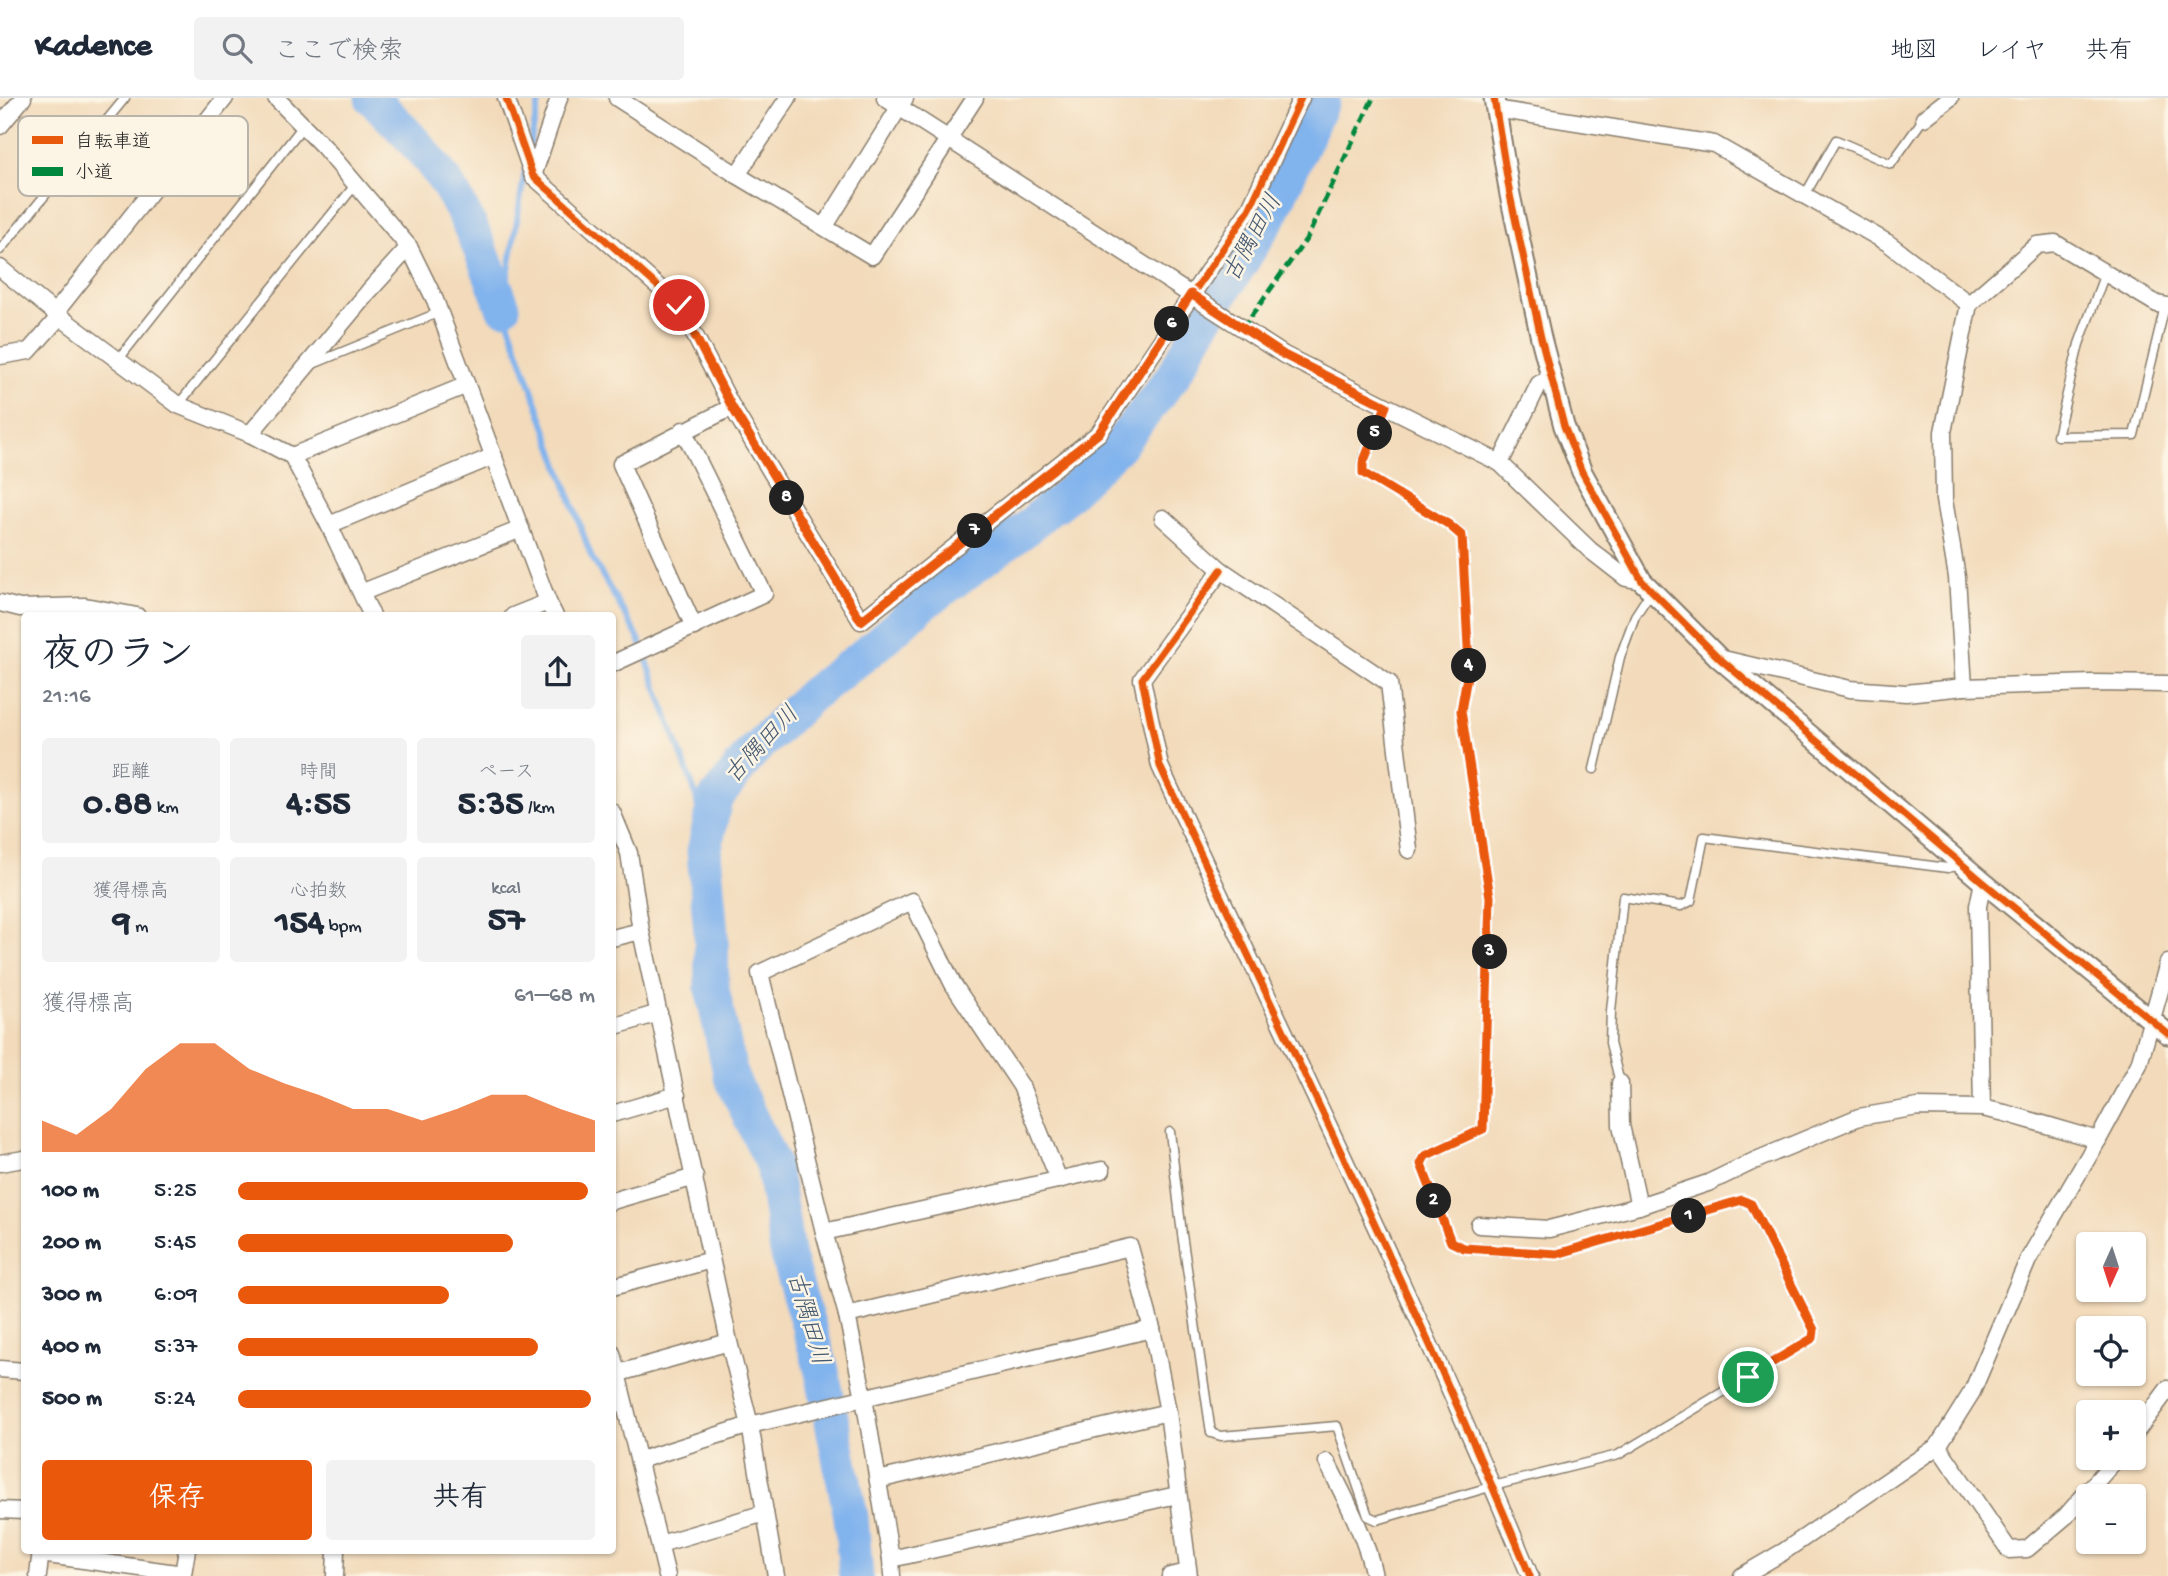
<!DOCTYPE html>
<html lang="ja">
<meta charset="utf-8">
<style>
:root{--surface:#fff;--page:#f2f2f3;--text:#1f2937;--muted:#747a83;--line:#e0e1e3;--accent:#ea580c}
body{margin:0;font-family:"Gochi Hand","Klee One",sans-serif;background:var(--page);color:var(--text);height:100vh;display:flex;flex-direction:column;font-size:26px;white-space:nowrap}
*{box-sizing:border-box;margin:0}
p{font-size:23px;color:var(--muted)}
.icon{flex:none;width:38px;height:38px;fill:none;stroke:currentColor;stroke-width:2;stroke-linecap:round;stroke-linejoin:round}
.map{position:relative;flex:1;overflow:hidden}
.drawer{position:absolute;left:21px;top:514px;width:595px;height:942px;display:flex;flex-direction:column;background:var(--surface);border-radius:7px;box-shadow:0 2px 5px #0004}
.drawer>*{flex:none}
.needle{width:46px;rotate:183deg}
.tools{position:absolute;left:2076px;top:1134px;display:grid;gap:14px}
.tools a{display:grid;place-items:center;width:70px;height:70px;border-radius:7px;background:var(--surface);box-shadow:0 2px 5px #0004;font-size:35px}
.pin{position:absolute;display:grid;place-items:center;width:60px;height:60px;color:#fff;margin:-30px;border:4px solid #fff;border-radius:50%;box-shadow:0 2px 7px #0007}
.km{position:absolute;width:35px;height:35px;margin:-18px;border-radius:50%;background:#222;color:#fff;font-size:19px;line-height:35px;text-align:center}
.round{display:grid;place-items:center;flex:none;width:74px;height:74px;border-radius:7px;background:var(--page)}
.head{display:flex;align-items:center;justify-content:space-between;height:119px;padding:0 21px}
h1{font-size:38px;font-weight:800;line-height:52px}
.metrics{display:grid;grid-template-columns:repeat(3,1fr);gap:10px;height:119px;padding:7px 21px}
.metrics div{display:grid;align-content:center;border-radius:7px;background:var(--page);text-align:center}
.metrics b{font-size:35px;font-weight:800}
.metrics small{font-size:19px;font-weight:400}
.metrics p{font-size:19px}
.chart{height:196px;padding:14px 21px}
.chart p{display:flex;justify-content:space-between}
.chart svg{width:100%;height:126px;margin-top:7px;fill:var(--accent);opacity:.7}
.action{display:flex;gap:14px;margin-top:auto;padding:14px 21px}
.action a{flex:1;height:80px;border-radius:7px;background:var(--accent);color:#fff;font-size:28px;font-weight:800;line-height:80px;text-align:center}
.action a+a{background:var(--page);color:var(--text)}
ul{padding:0 21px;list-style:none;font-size:23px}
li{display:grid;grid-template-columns:112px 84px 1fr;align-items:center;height:52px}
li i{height:18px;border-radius:9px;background:var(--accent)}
header{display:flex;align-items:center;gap:42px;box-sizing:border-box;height:98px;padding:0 35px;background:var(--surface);border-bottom:2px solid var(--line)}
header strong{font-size:33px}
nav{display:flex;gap:38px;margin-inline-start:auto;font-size:24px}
.search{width:490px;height:63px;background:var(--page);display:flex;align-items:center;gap:18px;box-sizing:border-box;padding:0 24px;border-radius:7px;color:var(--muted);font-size:26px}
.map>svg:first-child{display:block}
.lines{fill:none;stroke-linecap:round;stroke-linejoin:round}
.stream{stroke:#81b3ed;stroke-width:6}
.river{stroke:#81b3ed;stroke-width:35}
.service-casing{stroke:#877b6b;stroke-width:11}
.minor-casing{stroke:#877b6b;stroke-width:19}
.tertiary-casing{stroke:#877b6b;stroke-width:23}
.service{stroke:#fff;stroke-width:8}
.minor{stroke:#fff;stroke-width:16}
.tertiary{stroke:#fff;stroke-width:19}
.quiet{stroke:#00873e;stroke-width:5;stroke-dasharray:10 5;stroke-linecap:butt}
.cycleway-casing{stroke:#fcf5e5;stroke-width:11}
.cycleway{stroke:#e8590c;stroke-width:7}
.route-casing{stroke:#fff;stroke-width:14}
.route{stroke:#ea580c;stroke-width:9}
.labels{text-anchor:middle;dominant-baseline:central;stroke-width:5;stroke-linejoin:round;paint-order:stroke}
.water-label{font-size:24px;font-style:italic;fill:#445870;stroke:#fcf5e5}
.key{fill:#fcf5e5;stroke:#b9b4a9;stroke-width:2}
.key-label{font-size:19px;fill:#1c1c1c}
</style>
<header>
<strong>Kadence</strong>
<div class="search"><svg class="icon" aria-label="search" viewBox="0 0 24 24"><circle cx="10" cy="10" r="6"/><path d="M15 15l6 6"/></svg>ここで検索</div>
<nav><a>地図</a><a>レイヤ</a><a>共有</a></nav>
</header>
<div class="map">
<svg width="2168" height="1478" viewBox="0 0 2168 1478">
<rect width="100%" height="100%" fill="#fcf5e5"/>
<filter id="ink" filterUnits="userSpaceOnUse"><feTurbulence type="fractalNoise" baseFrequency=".0143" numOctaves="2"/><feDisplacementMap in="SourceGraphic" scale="14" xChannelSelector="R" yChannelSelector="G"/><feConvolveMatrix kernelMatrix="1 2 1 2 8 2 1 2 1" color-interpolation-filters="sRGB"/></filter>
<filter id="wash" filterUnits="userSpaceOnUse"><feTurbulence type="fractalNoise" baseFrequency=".00686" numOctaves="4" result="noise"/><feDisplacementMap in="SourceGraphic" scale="28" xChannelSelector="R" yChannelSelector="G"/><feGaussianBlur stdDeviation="1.57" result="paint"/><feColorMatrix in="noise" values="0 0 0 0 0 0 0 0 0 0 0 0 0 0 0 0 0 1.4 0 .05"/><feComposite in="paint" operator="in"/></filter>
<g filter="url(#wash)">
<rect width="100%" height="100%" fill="#f2daba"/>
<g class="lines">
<g class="stream">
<polyline points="529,51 540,0"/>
<polyline points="525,72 503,209 591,458 639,541 696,697 704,754"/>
</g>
<g class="river">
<path d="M372,0C399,27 426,54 447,86C471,124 487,167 503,209"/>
<polyline points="856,1478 851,1419 821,1269 788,1160 773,1067 731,979 712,891 711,836 704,754 715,701 754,652 811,597 869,553 924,505 1026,431 1049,410 1056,407 1119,347 1173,278 1197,235 1270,118 1323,0"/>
</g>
</g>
</g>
<g filter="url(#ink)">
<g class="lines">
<defs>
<g id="service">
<polyline points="1805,97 1836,42 1891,66 1924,20"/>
<polyline points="0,152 125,0"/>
<polyline points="2105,175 2079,246 2057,338 2134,337 2165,208"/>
<polyline points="118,262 303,28"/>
<polyline points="313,266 440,214"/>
<polyline points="178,307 356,86"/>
<polyline points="1594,671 1620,559 1635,518 1652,492"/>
<polyline points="1620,985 1610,945 1611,913 1623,799 1681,808 1691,803 1704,739 1948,770 1960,767"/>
<polyline points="1170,1034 1182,1136 1211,1335 1221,1338 1337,1328 1368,1418 1377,1422 1493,1388 1618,1357 1813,1240 1814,1232 1750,1106 1742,1102 1557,1156 1464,1150 1451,1144 1421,1066 1425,1058 1483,1031 1490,799 1461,613 1469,567 1462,438 1448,426 1363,375 1362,365 1386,308"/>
</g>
<g id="minor">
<polyline points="276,0 324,49 409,149 435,202 548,504 555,518"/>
<polyline points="506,0 533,78 679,207 732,309 861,523 1099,335 1249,112 1301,0"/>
<polyline points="617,0 737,77 872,158 975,0"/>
<polyline points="885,0 1284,257 1500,365 1539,286 1551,280"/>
<polyline points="1495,11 1714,46 1888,145 1969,206"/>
<polyline points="1924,20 1950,0"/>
<polyline points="0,28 23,0"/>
<polyline points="737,77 788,0"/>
<polyline points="533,78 559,0"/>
<polyline points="825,128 905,0"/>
<polyline points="0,170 55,215 178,307 250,336 292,358 329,427 372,518"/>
<polyline points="55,215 225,0"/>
<polyline points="0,258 29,253 60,218"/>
<polyline points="250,336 369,193 409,149"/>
<polyline points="292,358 467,287"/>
<polyline points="1500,365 1590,452 1626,480 1642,483"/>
<polyline points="1163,420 1221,472 1389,585 1409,752"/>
<polyline points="329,427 494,358"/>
<path d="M1221,472L1142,581L1160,668C1284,938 1417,1204 1530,1478"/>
<polyline points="363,494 521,431"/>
<polyline points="0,505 20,510 85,508 137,518"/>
<polyline points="513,518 548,504"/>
<polyline points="694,529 621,366 732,309"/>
<polyline points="1719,560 1850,591 1906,595 1964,589 2093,585 2168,586"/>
<polyline points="612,566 764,496 683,332"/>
<polyline points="1964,589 1957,479 1944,402 1943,334 1969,206 2037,147 2055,145 2157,206 2168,208"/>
<polyline points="612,714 629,755 641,833 729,1244 750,1327 776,1478"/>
<polyline points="612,840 641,833"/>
<polyline points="612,929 659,915"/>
<polyline points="1620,985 1621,1027 1639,1108"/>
<polyline points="1982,1010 1978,808 1983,784"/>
<polyline points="612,1016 677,997"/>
<polyline points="0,1065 24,1061"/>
<polyline points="612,1103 695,1079"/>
<polyline points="1479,1127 1549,1131 1639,1108 1708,1085 1754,1063 1859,1019 1918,1009 1982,1010 2005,1015 2098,1042"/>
<polyline points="824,1134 1102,1072"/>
<polyline points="612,1189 711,1162"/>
<polyline points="847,1217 1130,1149 1152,1231 1168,1314 1189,1478"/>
<polyline points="612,1255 667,1478"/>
<polyline points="0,1271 24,1273"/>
<polyline points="619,1275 729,1244"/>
<polyline points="2133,1338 2168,1291"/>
<polyline points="1938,1348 2009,1452 2027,1451 2066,1418 2117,1360"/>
<polyline points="640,1362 750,1327 1152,1231"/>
<path d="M1327,1364C1345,1400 1366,1438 1374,1478"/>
<polyline points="878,1382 1168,1314"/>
<polyline points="0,1412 24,1413"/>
<polyline points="660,1446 765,1415"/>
<polyline points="41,1456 183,1476 187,1452"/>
<polyline points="891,1461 1177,1397"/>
<polyline points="38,1478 41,1452"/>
<polyline points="335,1478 336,1452"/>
<polyline points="892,1478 891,1461 864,1300 847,1217 824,1134 760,875 912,803 953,886 1021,988 1059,1082"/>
<polyline points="1170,1478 1188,1474"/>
<polyline points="1742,1478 1783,1454 1938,1348 1972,1294 2028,1162 2098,1042 2139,966 2168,865"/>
</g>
<polyline id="tertiary" points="1494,0 1510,97 1541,240 1564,328 1582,374 1642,483 1719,560 1983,784 2168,936"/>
</defs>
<use href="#service" class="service-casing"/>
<use href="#minor" class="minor-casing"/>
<use href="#tertiary" class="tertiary-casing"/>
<use href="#service" class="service"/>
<use href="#minor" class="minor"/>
<use href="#tertiary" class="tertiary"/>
<polyline class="quiet" points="1242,231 1307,140 1373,0"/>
<defs>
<g id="cycleway">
<polyline points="506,0 533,78 679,207 732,309 861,523 1099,335 1249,112 1301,0"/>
<polyline points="1494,0 1510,97 1541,240 1564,328 1582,374 1642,483 1719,560 1983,784 2168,936"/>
<path d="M1221,472L1142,581L1160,668C1284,938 1417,1204 1530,1478"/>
</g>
</defs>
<use href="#cycleway" class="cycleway-casing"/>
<use href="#cycleway" class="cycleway"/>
</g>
</g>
<g class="lines" filter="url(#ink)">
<defs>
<polyline id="route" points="679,207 732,309 861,523 1099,335 1191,196 1284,257 1386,308 1363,365 1363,375 1448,426 1462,438 1469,567 1461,613 1490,799 1483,1031 1425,1058 1421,1066 1451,1144 1464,1150 1557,1156 1742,1102 1751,1106 1814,1232 1813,1240 1748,1279"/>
</defs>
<use href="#route" class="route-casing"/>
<use href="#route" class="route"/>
</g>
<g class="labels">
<g class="water-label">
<text transform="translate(1254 141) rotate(-61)">古隅田川</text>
<text transform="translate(763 648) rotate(-47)">古隅田川</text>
<text transform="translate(806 1221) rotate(74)">古隅田川</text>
</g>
</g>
<rect x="18" y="18" width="230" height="80" rx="10" class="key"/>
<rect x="32" y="38" width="31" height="8" fill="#e8590c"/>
<rect x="32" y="69" width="31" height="9" fill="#00873e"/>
<g class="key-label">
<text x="75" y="49">自転車道</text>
<text x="75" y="80">小道</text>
</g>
</svg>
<div class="tools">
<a><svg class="needle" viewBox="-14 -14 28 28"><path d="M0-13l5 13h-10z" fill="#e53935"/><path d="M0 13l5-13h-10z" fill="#747a83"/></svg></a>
<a><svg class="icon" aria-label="locate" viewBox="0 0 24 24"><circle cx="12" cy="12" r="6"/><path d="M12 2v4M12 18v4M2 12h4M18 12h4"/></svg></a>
<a>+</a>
<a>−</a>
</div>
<div class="pin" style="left:1748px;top:1279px;background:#1e9e55"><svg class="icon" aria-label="arrive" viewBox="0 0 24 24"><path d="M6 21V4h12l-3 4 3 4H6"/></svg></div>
<div class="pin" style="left:679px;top:207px;background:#d93025"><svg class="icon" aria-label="check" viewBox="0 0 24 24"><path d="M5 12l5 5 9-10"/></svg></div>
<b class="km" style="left:1689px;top:1118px">1</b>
<b class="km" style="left:1434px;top:1103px">2</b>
<b class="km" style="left:1490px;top:854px">3</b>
<b class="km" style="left:1469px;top:568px">4</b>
<b class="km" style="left:1375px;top:335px">5</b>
<b class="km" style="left:1172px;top:226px">6</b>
<b class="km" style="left:975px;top:433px">7</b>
<b class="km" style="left:787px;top:400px">8</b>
<section class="drawer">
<div class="head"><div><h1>夜のラン</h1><p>21:16</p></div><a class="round"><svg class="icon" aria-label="share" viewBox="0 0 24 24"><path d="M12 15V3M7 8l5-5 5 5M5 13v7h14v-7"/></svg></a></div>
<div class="metrics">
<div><p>距離</p><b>0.88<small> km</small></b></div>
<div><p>時間</p><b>4:55</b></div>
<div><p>ペース</p><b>5:35<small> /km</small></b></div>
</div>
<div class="metrics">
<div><p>獲得標高</p><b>9<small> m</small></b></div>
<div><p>心拍数</p><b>154<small> bpm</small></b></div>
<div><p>kcal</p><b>57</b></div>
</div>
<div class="chart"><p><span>獲得標高</span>61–68 m</p>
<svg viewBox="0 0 160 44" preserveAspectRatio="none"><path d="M0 44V33L10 38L20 29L30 15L40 6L50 6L60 15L70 20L80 24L90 29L100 29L110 33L120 29L130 24L140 24L150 29L160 33V44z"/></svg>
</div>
<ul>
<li><b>100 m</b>5:25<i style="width:98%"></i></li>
<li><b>200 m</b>5:45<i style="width:77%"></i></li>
<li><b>300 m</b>6:09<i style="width:59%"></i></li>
<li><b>400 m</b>5:37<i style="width:84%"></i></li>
<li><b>500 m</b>5:24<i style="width:99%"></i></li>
</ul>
<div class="action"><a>保存</a><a>共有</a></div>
</section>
</div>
